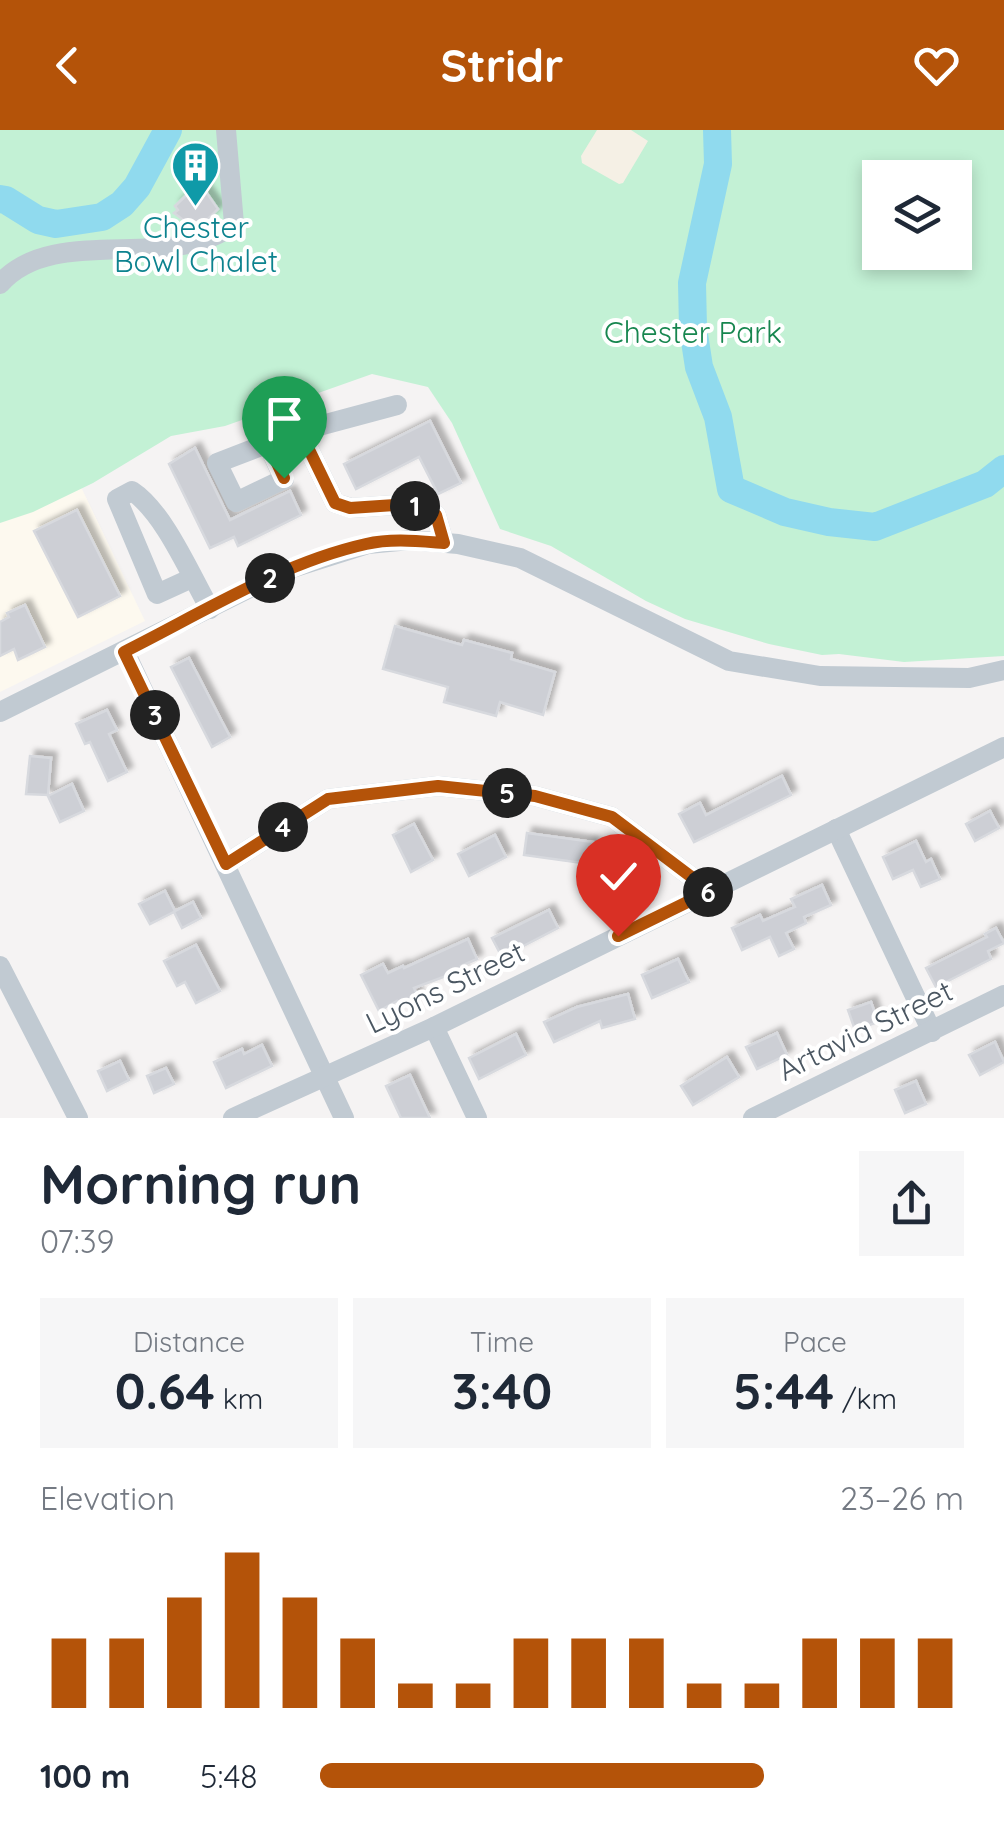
<!DOCTYPE html>
<meta charset="utf-8">
<style>
:root{--surface:#fff;--page:#f6f6f7;--text:#1f2937;--muted:#747a83;--accent:#b45309}
body{margin:0;font-family:Quicksand,sans-serif;background:var(--page);color:var(--text);height:100vh;display:flex;flex-direction:column;font-size:38px;white-space:nowrap}
*{box-sizing:border-box;margin:0}
p{font-size:32px;color:var(--muted)}
.icon{flex:none;width:55px;height:55px;fill:none;stroke:currentColor;stroke-width:2;stroke-linecap:round;stroke-linejoin:round}
.map{position:relative;height:988px;overflow:hidden}
.panel{display:flex;flex-direction:column;background:var(--surface);flex:1}
.panel>*{flex:none}
.controls{position:absolute;left:862px;top:30px;display:grid;gap:20px}
.controls a{display:grid;place-items:center;width:110px;height:110px;border-radius:0px;background:var(--surface);box-shadow:0 5px 15px #0003;font-size:50px}
.pin{position:absolute;display:grid;place-items:center;width:85px;height:85px;color:#fff;margin:-102px -42px;border-radius:50% 50% 50% 0;rotate:-45deg;box-shadow:0 0 10px #0007}
.pin .icon{rotate:45deg}
.km{position:absolute;width:50px;height:50px;margin:-25px;border-radius:50%;background:#222;color:#fff;font-size:28px;line-height:50px;text-align:center}
.round{display:grid;place-items:center;flex:none;width:105px;height:105px;border-radius:0px;background:var(--page)}
.headline{display:flex;align-items:center;justify-content:space-between;height:170px;padding:0 40px}
h1{font-size:55px;font-weight:800;line-height:75px}
.figures{display:grid;grid-template-columns:repeat(3,1fr);gap:15px;height:170px;padding:10px 40px}
.figures div{display:grid;align-content:center;border-radius:0px;background:var(--page);text-align:center}
.figures b{font-size:50px;font-weight:800}
.figures small{font-size:28px;font-weight:400}
.figures p{font-size:28px}
.chart{height:280px;padding:20px 40px}
.chart p{display:flex;justify-content:space-between}
.chart svg{width:100%;height:180px;margin-top:10px;stroke:var(--accent);stroke-width:6}
ul{padding:0 40px;list-style:none;font-size:32px}
li{display:grid;grid-template-columns:160px 120px 1fr;align-items:center;height:75px}
li i{height:25px;border-radius:12px;background:var(--accent)}
header{display:flex;justify-content:space-between;align-items:center;height:130px;padding:0 40px;background:var(--accent);color:#fff;font-size:45px;font-weight:800}
.map>svg:first-child{display:block}
.commercial{fill:#fdf9ef}
.green{fill:#c3f1d5;fill-rule:evenodd}
.sand{fill:#f5f0e5}
.lines{fill:none;stroke-linecap:round;stroke-linejoin:round}
.river{stroke:#90daee;stroke-width:28}
.building{fill:#cdcfd5;stroke:#d7d9de;stroke-width:2.5;filter:url(#shadow)}
.minor{stroke:#c1cad2;stroke-width:20}
.route-casing{stroke:#fff;stroke-width:20}
.route{stroke:#b45309;stroke-width:12}
.labels{text-anchor:middle;dominant-baseline:central;stroke-width:8;stroke-linejoin:round;paint-order:stroke}
.culture-label{font-size:30px;fill:#0d838f;stroke:#fff}
.park-label{font-size:30px;fill:#17864f;stroke:#fff}
.street-label{font-size:30px;fill:#4a5661;stroke:#fff}
</style>
<header><svg class="icon" aria-label="back" viewBox="0 0 24 24"><path d="M15 5l-7 7 7 7"/></svg>Stridr<svg class="icon" aria-label="heart" viewBox="0 0 24 24"><path d="M12 20l-8-8c-3-5 5-10 8-4 3-6 11-1 8 4z"/></svg></header>
<div class="map">
<svg width="1004" height="988" viewBox="0 0 1004 988">
<defs>
<filter id="shadow"><feDropShadow dx="5.5" dy="-5.5" stdDeviation="2.5" flood-color="#0004"/></filter>
</defs>
<rect width="100%" height="100%" fill="#f5f3f3"/>
<polygon class="commercial" points="72,338 145,491 0,562 0,376"/>
<path class="green" d="M0,0H1004V526L904,532L839,524L822,525L769,514L685,489L646,471L551,416L500,399L452,293L428,257L372,244L225,296L171,306L93,353L33,382L0,393ZM880,48H955V122H880Z"/>
<polygon class="sand" points="597,0 631,0 648,11 623,53 619,54 582,33 581,26"/>
<g class="lines">
<g class="river">
<polyline points="717,0 718,34 692,153 693,198 699,237 718,287 731,359 785,382 829,392 875,397 985,354 1004,339"/>
<polyline points="0,69 6,70 38,90 56,94 102,87 122,74 137,57 168,0"/>
</g>
</g>
<g class="building">
<polygon points="202,56 218,79 201,96 194,98 174,83 178,80 175,76 194,58 197,61"/>
<polygon points="430,291 461,353 438,364 419,327 356,359 344,334"/>
<polygon points="195,318 230,390 290,361 301,385 238,416 234,407 210,418 169,334"/>
<polygon points="77,380 120,466 78,487 34,401"/>
<polygon points="25,475 45,517 18,530 14,519 0,526 0,492 9,487 7,483"/>
<polygon points="395,496 462,515 464,510 512,523 511,529 555,542 543,585 500,572 496,586 444,572 448,557 383,539"/>
<polygon points="189,528 230,607 212,617 171,537"/>
<polygon points="107,580 117,600 109,604 127,642 108,651 90,612 85,614 76,594"/>
<polygon points="30,626 51,628 48,665 26,664"/>
<polygon points="782,646 791,665 694,712 679,684 700,673 706,685"/>
<polygon points="72,654 84,681 60,692 48,666"/>
<polygon points="990,681 999,698 975,711 966,694"/>
<polygon points="414,694 433,730 411,742 393,705"/>
<polygon points="527,703 593,712 590,734 524,725"/>
<polygon points="495,705 506,727 469,746 458,724"/>
<polygon points="916,711 926,732 931,729 940,749 921,757 913,740 893,749 883,727"/>
<polygon points="822,755 831,775 804,787 806,793 786,803 794,819 779,826 770,807 742,820 732,798 760,785 763,791 795,777 791,769"/>
<polygon points="165,761 175,781 193,772 201,788 182,798 174,782 150,794 139,774"/>
<polygon points="549,780 558,798 502,827 492,808"/>
<polygon points="996,798 1004,813 988,821 991,829 936,857 926,838 987,807 985,804"/>
<polygon points="468,809 477,829 461,836 462,840 414,858 418,867 400,876 397,871 379,881 361,845 383,834 388,843 403,836 404,838"/>
<polygon points="196,815 220,861 196,873 185,852 177,856 164,831"/>
<polygon points="678,829 689,852 652,868 642,845"/>
<polygon points="628,864 635,889 602,898 600,891 554,912 544,892 577,877"/>
<polygon points="871,872 878,892 855,900 848,880"/>
<polygon points="777,903 787,925 757,939 746,917"/>
<polygon points="516,904 526,925 479,949 469,928"/>
<polygon points="995,912 1004,932 980,945 969,925"/>
<polygon points="262,915 272,936 226,958 214,932 242,919 244,924"/>
<polygon points="727,927 739,947 693,975 681,956"/>
<polygon points="120,931 129,950 107,961 98,941"/>
<polygon points="166,938 174,954 154,963 147,946"/>
<polygon points="410,945 430,988 401,988 386,956"/>
<polygon points="916,951 926,974 905,983 895,960"/>
</g>
<g class="lines">
<g class="minor">
<path d="M0,154C54,92 171,144 234,94L226,0"/>
<polyline points="300,301 397,275"/>
<polyline points="268,314 284,349 236,372 217,333 300,301 335,373 351,378 410,374 436,385 444,413"/>
<path d="M192,448L157,464L117,369L132,361C164,382 190,444 210,479"/>
<polyline points="125,522 344,988"/>
<polyline points="0,582 286,440 368,414 410,410 458,414 520,428 729,531 820,546 969,548 1004,540"/>
<polyline points="836,699 932,902"/>
<polyline points="226,734 328,669 438,656 535,666 612,687 710,761"/>
<polyline points="0,836 78,988"/>
<polyline points="434,897 477,988"/>
<polyline points="233,988 434,897 1004,617"/>
<polyline points="753,988 1004,865"/>
</g>
</g>
<g class="lines">
<defs>
<path id="route" d="M284,348L268,314L300,301L335,373L350,378L410,374L436,385L444,413C418,411 391,408 366,414C281,433 202,483 124,522L226,734L328,669L438,656L535,666L612,687L710,761L618,806"/>
</defs>
<use href="#route" class="route-casing"/>
<use href="#route" class="route"/>
</g>
<defs>
<symbol id="building-pin" viewBox="-11 -11 22 30"><path d="M0 17L-7.5 6A9.5 9.5 0 1 1 7.5 6Z" fill="#0f9aa8" stroke="#fff"/><path d="M-4-6H4V6H1V3H-1V6H-4ZM-2.5-4.3h1.7v1.8h-1.7ZM.8-4.3h1.7v1.8H.8ZM-2.5-1h1.7V.8h-1.7ZM.8-1h1.7V.8H.8Z" fill="#fff"/></symbol>
</defs>
<g fill-rule="evenodd">
<use href="#building-pin" x="168" y="8" width="55" height="75"/>
</g>
<g class="labels">
<g class="culture-label">
<text x="196" y="97">Chester<tspan x="196" dy="34">Bowl Chalet</tspan></text>
</g>
<g class="park-label">
<text x="693" y="202">Chester Park</text>
</g>
<g class="street-label">
<text transform="translate(445 857) rotate(-26)">Lyons Street</text>
<text transform="translate(865 900) rotate(-26)">Artavia Street</text>
</g>
</g>
</svg>
<div class="controls">
<a><svg class="icon" aria-label="layers" viewBox="0 0 24 24"><path d="M12 4l9 5-9 5-9-5zM3 14l9 5 9-5"/></svg></a>
</div>
<div class="pin" style="left:284px;top:348px;background:#1e9e55"><svg class="icon" aria-label="arrive" viewBox="0 0 24 24"><path d="M6 21V4h12l-3 4 3 4H6"/></svg></div>
<div class="pin" style="left:618px;top:806px;background:#d93025"><svg class="icon" aria-label="check" viewBox="0 0 24 24"><path d="M5 12l5 5 9-10"/></svg></div>
<b class="km" style="left:415px;top:376px">1</b>
<b class="km" style="left:270px;top:448px">2</b>
<b class="km" style="left:155px;top:585px">3</b>
<b class="km" style="left:283px;top:697px">4</b>
<b class="km" style="left:507px;top:663px">5</b>
<b class="km" style="left:708px;top:762px">6</b>
</div>
<section class="panel">
<div class="headline"><div><h1>Morning run</h1><p>07:39</p></div><a class="round"><svg class="icon" aria-label="share" viewBox="0 0 24 24"><path d="M12 15V3M7 8l5-5 5 5M5 13v7h14v-7"/></svg></a></div>
<div class="figures">
<div><p>Distance</p><b>0.64<small> km</small></b></div>
<div><p>Time</p><b>3:40</b></div>
<div><p>Pace</p><b>5:44<small> /km</small></b></div>
</div>
<div class="chart"><p><span>Elevation</span>23–26 m</p>
<svg viewBox="0 0 160 44" preserveAspectRatio="none"><path d="M5 44V27M15 44V27M25 44V17M35 44V6M45 44V17M55 44V27M65 44V38M75 44V38M85 44V27M95 44V27M105 44V27M115 44V38M125 44V38M135 44V27M145 44V27M155 44V27"/></svg>
</div>
<ul>
<li><b>100 m</b>5:48<i style="width:69%"></i></li>
</ul>
</section>
